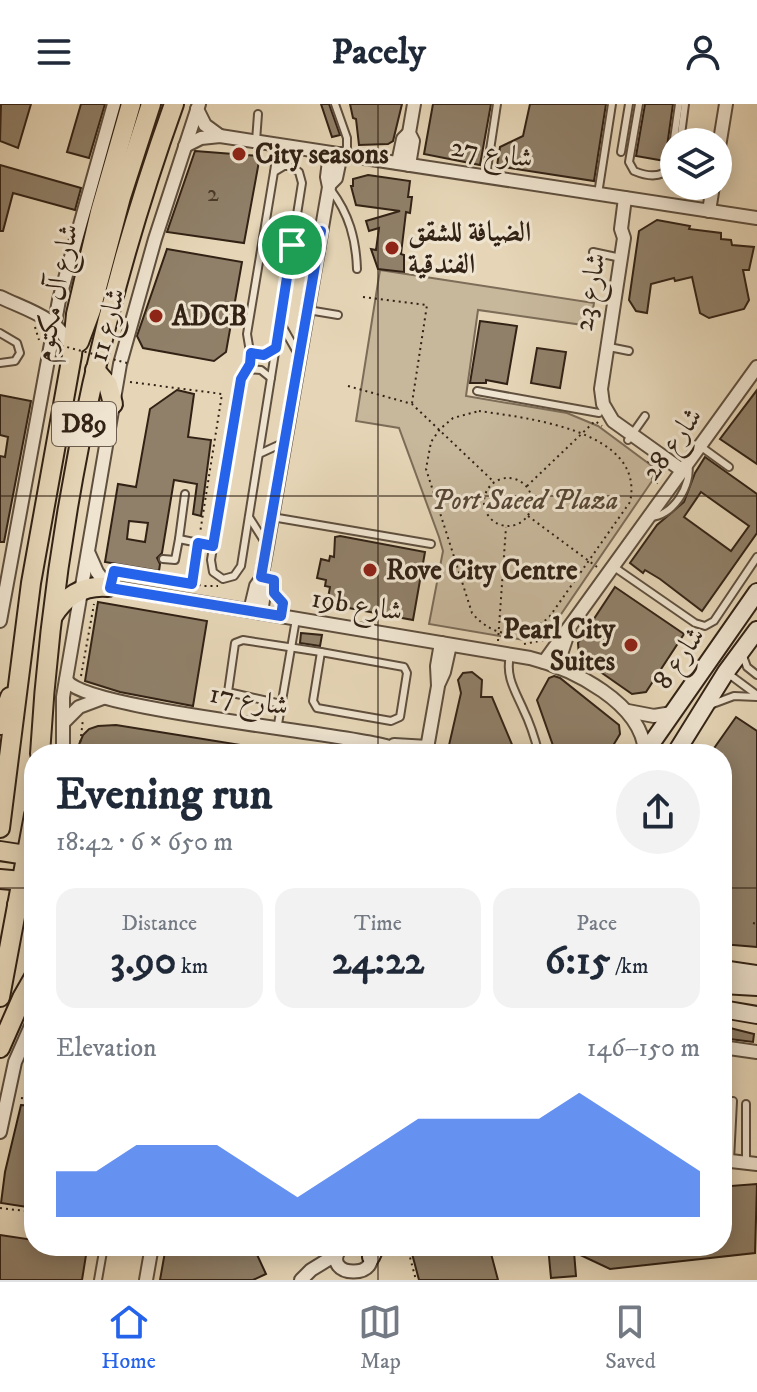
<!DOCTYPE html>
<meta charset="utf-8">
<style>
:root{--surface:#fff;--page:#f2f2f3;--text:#1f2937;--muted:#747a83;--line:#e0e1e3;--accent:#2563eb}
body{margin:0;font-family:"IM FELL DW Pica",Amiri,serif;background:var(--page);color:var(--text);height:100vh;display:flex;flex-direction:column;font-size:30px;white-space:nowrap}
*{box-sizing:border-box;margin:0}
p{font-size:26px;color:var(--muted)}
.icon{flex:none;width:44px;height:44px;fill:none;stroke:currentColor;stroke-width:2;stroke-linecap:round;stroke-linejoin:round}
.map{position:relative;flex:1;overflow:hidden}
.panel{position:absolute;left:24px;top:640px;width:708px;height:512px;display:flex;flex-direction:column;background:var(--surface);border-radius:32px;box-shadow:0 4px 20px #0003}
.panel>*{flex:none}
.fabs{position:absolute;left:660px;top:24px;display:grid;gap:16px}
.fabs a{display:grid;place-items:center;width:72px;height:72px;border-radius:50%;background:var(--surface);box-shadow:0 4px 20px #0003;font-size:40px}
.pin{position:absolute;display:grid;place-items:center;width:68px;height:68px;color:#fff;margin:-34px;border:4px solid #fff;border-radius:50%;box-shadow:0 2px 8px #0007}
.round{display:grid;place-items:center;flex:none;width:84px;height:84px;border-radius:42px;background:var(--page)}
.summary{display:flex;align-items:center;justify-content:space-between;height:136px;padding:0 32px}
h1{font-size:44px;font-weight:700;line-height:60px}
.metrics{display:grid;grid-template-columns:repeat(3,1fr);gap:12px;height:136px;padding:8px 32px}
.metrics div{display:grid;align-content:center;border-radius:20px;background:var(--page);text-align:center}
.metrics b{font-size:40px;font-weight:700}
.metrics small{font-size:22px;font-weight:400}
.metrics p{font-size:22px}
.chart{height:224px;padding:16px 32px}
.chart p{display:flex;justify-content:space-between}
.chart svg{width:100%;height:144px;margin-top:8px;fill:var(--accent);opacity:.7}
header{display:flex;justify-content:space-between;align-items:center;height:104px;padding:0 32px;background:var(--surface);font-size:36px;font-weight:700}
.menu{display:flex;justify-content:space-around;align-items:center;height:112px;border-top:2px solid var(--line);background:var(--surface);font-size:22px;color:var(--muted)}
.menu a{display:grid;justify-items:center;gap:4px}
.menu .selected{color:var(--accent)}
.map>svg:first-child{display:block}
.green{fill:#c7b79b;stroke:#7c6c58;stroke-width:2}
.building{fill:#908069;stroke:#322215;stroke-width:2;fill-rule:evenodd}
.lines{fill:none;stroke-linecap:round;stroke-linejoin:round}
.lane-casing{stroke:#5f4f3e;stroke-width:10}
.street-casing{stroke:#5f4f3e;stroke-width:16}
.secondary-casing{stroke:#322215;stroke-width:20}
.primary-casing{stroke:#322215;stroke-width:22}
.path{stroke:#322215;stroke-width:2;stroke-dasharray:2 4;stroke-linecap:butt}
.lane{stroke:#efe4d0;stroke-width:6}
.street{stroke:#efe4d0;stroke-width:12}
.secondary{stroke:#efe4d0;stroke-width:16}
.primary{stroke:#e6d6b7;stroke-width:18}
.path-bridge{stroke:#322215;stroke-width:2;stroke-dasharray:2 4;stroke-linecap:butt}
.route-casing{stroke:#fff;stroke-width:16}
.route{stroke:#2563eb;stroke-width:10}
.grid{fill:none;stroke:#322215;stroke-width:2;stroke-opacity:0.55}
.poi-dot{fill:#8f2418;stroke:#efe4d0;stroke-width:3}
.labels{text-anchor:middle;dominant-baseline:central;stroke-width:6;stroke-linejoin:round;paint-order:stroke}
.number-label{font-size:24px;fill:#4a3a2a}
.shield{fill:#efe4d0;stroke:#6b5c4d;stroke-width:2}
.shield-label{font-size:26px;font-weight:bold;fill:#322215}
.street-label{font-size:28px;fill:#322215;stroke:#efe4d0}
.poi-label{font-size:28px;font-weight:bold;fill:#322215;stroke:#efe4d0;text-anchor:start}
.park-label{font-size:28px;font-style:italic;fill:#574736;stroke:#efe4d0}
</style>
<header><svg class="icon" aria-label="menu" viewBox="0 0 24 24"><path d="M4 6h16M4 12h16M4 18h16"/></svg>Pacely<svg class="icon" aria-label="person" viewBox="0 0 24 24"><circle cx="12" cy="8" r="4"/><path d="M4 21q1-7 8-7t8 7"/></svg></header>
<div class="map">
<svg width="757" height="1176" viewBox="0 0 757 1176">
<rect width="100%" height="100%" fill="#e6d6b7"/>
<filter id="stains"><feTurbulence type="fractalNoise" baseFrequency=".0025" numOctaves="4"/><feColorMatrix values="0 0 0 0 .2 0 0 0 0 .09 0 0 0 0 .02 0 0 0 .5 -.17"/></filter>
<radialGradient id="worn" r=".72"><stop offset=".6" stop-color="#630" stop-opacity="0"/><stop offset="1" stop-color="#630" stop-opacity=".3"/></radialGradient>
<polygon class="green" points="380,166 594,199 590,222 478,206 466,292 567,309 598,322 652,362 652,377 555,519 539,531 524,536 429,520 443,447 439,433 399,324 356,317"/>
<g class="building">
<polygon points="1,0 31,0 18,44 0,37"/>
<polygon points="81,0 105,0 89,54 67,48"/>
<polygon points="321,0 329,0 340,31 332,33"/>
<polygon points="350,0 402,0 393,37 388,40 359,41 356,15 353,14"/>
<polygon points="433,0 491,0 480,61 424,50"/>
<polygon points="530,0 606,0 594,77 497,62 500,43 523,32"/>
<polygon points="645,0 673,0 665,57 636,52"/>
<polygon points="195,47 260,52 244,139 167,128"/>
<polygon points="0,61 81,84 75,106 13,89 3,127 0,127"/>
<polygon points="368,71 410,77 408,93 412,93 410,109 406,108 401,150 404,151 404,168 378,165 371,145 376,146 379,124 369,127 366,117 400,107 356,101 351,82 353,82 353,75"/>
<polygon points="657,116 690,122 689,125 721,129 721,135 731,136 732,141 754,143 749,166 743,166 749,196 744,205 709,214 700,209 692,173 675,177 674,174 651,180 647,209 636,207 629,196 639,127"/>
<polygon points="167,145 242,158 226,248 214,257 143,244 137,232"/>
<polygon points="480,217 517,222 507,280 486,276 486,279 470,279"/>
<polygon points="537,244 566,248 560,284 531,279"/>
<path d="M177,286L194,290L188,333L211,336L201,412L193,410L197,380L174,376L162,449L157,454L160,460L159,467L105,458L118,380L136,383L150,305ZM129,417L148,419L145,438L127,435Z"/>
<polygon points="757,286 757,360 720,335"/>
<polygon points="0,291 31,297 4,438 0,438 0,352 5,353 8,333 0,331"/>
<path d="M705,353L757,390V429L702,507L660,475L645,466L643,469L630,459L657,421L684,398L695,369ZM701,388L749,422L731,447L684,413Z"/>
<polygon points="340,432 425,448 413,516 327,500 330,483 325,482 326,476 317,474 321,455 329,457 330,452 334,453 335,433"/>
<polygon points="615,483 684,530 646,588 632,590 579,553 578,539"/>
<polygon points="98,498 207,517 193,602 120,588 85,577"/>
<polygon points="301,529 322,531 320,542 300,539"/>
<polygon points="472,568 482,576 481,593 492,593 516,650 447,650 461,589 458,576 463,569"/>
<polygon points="554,572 560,574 619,621 620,630 608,650 556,650 537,596 549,574"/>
<polygon points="736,613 757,627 757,843 722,840 722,650 710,650"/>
<polygon points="116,621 265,645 265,650 75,650 83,631 89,625 98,622"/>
<polygon points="722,922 754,930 753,938 722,934"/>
<polygon points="729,960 731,989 725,1011 722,1011 722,961"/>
<polygon points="21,1001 34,1002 34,1104 1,1099 5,1068"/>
<polygon points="731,1068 731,1082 757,1080 755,1149 610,1165 574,1148 576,1172 551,1174 548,1142 722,1142 722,1069"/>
<polygon points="0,1131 34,1136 34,1142 87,1145 82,1176 0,1176"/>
<polygon points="166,1142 253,1142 266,1170 253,1176 160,1176"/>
<polygon points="410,1142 489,1142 498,1176 419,1176"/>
</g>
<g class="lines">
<defs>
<g id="lane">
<polyline points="335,0 347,34 347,50"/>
<path d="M639,0L629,58L634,67C646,72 661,75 670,63L679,0"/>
<polyline points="256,37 258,10"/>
<polyline points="680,38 685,0"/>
<polyline points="621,48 629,0"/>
<polygon points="284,62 289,62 299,68 302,79 241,462 234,472 223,475 213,468 211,456 239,281 251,254 247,230 274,68"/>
<polyline points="274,68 278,41"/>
<polyline points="486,72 497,0"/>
<path d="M331,86C349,110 356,135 357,165"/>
<polyline points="598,90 612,0"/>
<polyline points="292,141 321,127"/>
<polyline points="593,148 621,154"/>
<polyline points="308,206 338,211"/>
<polyline points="280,218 298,250"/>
<polyline points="0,229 17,239 20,249 15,257 0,259"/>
<polyline points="609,243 629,247"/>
<polyline points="251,249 264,251 276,244"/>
<polyline points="247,265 261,266 271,274"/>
<polyline points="477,287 599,309"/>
<polyline points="628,336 645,312"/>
<polyline points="700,342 729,363"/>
<polyline points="259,350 285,338"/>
<polyline points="249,413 266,440"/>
<polyline points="272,413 431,440"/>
<path d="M649,413C672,414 693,381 688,359"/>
<polyline points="179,435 185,390"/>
<polyline points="163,455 175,456 179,435 213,442"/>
<polyline points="614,463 695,519 705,522 714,517 757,453"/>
<polygon points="321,548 404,563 407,569 400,613 391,617 317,604 313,597"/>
<path d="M510,552C505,573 516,588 524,607C531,621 535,635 539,650"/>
<polyline points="743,552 747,563 757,571"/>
<polyline points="726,568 757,591"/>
<polyline points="281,600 228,588 235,539 243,536 321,548"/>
<polyline points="710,601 734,592 757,593"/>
<polyline points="277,626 296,515"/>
<polyline points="730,1056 733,997"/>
<polyline points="746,1057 746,1000"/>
<polyline points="271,1142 274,1147"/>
<polyline points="98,1176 104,1142"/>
</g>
<g id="street">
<polyline points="197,5 205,21 220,32"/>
<polyline points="185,42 201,34 220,32 757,114"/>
<polyline points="718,49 726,0"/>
<polyline points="398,59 403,35 409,29"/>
<polyline points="409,61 413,37 409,29 414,0"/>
<polyline points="329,81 336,74 341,50"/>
<polyline points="625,94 621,125 624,134 601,285 603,300 613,317 683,367"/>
<polyline points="709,107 713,82"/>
<path d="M0,193C27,206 60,214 71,244"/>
<path d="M89,450L97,468L108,483L530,554C573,565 642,599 645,648"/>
<polyline points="261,475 265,483 261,509"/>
<polyline points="250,507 256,482 261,475 267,442 329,83 327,73 330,49"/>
<polyline points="0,517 59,196 114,0"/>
<polyline points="544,558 757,263"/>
<polyline points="557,562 569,526"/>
<path d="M66,576C86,606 337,628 386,642C394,644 401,648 409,650"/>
<polyline points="439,579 444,568 450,541"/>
<polyline points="628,607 654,612 672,609"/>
<polyline points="63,619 79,603 103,594"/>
<polyline points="394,641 428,643"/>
<polyline points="63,650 63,593 120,260 155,135 199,0"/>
<polyline points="426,650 438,582 437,562 441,539"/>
<polyline points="722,943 757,948"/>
<polyline points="0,1028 15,958 34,915"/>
<polyline points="722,1056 757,1060"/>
<path d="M342,1142C315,1176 392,1176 365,1142"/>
<polyline points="146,1176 152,1142"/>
<polyline points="301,1176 311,1166 337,1150"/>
</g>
<g id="secondary">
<polyline points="644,650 757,488"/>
<polyline points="675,650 726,568 757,526"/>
<polyline points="16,801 34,804"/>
<polyline points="722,865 757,870"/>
<polyline points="722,881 757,883"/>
<polyline points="722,905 757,911"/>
<polyline points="371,1153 376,1142"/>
</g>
<g id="primary">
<polyline points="79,238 91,206 121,93 151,0"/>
<polyline points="95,266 108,281 113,300"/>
<path d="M53,512C66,491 84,481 108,483"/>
<polyline points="0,621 10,593"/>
<path d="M40,650C53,429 99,209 174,0"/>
<polyline points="0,724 31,479 72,251 76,210 100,108 131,0"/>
<polyline points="0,747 26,751"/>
<polyline points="0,775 34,778"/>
<polyline points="0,893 34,711"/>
<polyline points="0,944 22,894 34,873"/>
</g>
</defs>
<use href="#lane" class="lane-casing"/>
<use href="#street" class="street-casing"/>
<use href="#secondary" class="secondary-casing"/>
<use href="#primary" class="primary-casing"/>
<g class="path">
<polyline points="363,193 427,201 412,299"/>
<polyline points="35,223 39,236"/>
<polyline points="130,278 222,290 200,429"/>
<polyline points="348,282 412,300 494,378"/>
<path d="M479,307C526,314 646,326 630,398L550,512C525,536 495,536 472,509L426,365L431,338L440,325L453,314Z"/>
<polyline points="648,357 657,372 657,380"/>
<circle cx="508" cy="398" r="24"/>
<polyline points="527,382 595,317 602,322"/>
<polyline points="528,412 597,463"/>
<polyline points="110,465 204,482 218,482"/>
<polyline points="192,480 197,447"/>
<polyline points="498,537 506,423"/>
<polyline points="524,540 545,536"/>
<polyline points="81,572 94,500"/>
<polyline points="79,650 83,615"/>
<polyline points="753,819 757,820"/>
<polyline points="21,994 34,996"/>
<polyline points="0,1104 34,1108"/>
<polyline points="407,1142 416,1176"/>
</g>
<use href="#lane" class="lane"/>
<use href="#street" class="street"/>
<use href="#secondary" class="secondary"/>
<use href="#primary" class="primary"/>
<polyline class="path-bridge" points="44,237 131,260"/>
</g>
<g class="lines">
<defs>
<polygon id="route" points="321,127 261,473 274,476 274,489 283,499 281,512 110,484 114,467 192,480 198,439 213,442 241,275 250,260 251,249 264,251 276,244 292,141"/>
</defs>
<use href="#route" class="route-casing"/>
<use href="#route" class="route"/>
</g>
<path class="grid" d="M378,0V650M0,392H757M0,784H34M722,784H757M378,1142V1176"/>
<g class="poi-dot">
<circle cx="239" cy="50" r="8"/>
<circle cx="392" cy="144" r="8"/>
<circle cx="156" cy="212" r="8"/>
<circle cx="370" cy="466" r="8"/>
<circle cx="631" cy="541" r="8"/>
</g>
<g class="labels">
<g class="number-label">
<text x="213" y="90">2</text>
</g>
<rect class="shield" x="52" y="298" width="64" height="44" rx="6"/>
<g class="shield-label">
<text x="84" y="320">D89</text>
</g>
<g class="street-label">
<text transform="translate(492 49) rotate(9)">شارع 27</text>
<text transform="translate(590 188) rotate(-80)">شارع 23</text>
<text transform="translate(56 189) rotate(-79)">شارع آل مكتوم</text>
<text transform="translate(107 221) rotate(-75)">شارع 11</text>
<text transform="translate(672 340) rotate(-54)">شارع 28</text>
<text transform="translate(357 501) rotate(9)">19b شارع</text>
<text transform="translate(679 554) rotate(-55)">شارع 8</text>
<text transform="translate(249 596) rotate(10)">شارع 17</text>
</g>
<g class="poi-label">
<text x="255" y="50">City seasons</text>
<text x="408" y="128">الضيافة للشقق<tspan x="408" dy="32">الفندقية</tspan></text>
<text x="172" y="212">ADCB</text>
<text x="386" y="466">Rove City Centre</text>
<text x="615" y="525" text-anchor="end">Pearl City<tspan x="615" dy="32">Suites</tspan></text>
</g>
<g class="park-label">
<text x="525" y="396">Port Saeed Plaza</text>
</g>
</g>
<rect width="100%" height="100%" filter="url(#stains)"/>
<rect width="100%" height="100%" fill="url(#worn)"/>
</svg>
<div class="fabs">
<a><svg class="icon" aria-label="layers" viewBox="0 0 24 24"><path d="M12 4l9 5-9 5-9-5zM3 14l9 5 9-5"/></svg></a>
</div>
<div class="pin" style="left:292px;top:141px;background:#1e9e55"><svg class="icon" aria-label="arrive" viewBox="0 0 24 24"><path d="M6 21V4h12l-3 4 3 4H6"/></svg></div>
<section class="panel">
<div class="summary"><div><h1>Evening run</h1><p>18:42 · 6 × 650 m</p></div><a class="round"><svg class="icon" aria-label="share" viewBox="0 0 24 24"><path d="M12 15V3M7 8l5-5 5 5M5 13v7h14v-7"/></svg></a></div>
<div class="metrics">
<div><p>Distance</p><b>3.90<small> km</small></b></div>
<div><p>Time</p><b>24:22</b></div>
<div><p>Pace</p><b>6:15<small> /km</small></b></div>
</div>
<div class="chart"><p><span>Elevation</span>146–150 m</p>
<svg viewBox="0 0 160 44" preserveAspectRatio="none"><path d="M0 44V30L10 30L20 22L30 22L40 22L50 30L60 38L70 30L80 22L90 14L100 14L110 14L120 14L130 6L140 14L150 22L160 30V44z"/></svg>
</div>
</section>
</div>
<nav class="menu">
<a class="selected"><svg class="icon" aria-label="home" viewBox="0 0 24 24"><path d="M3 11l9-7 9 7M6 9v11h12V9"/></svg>Home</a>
<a><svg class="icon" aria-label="map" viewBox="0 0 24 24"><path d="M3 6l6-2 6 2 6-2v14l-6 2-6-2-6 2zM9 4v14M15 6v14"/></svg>Map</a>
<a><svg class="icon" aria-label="saved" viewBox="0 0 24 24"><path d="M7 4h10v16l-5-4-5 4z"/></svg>Saved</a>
</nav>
